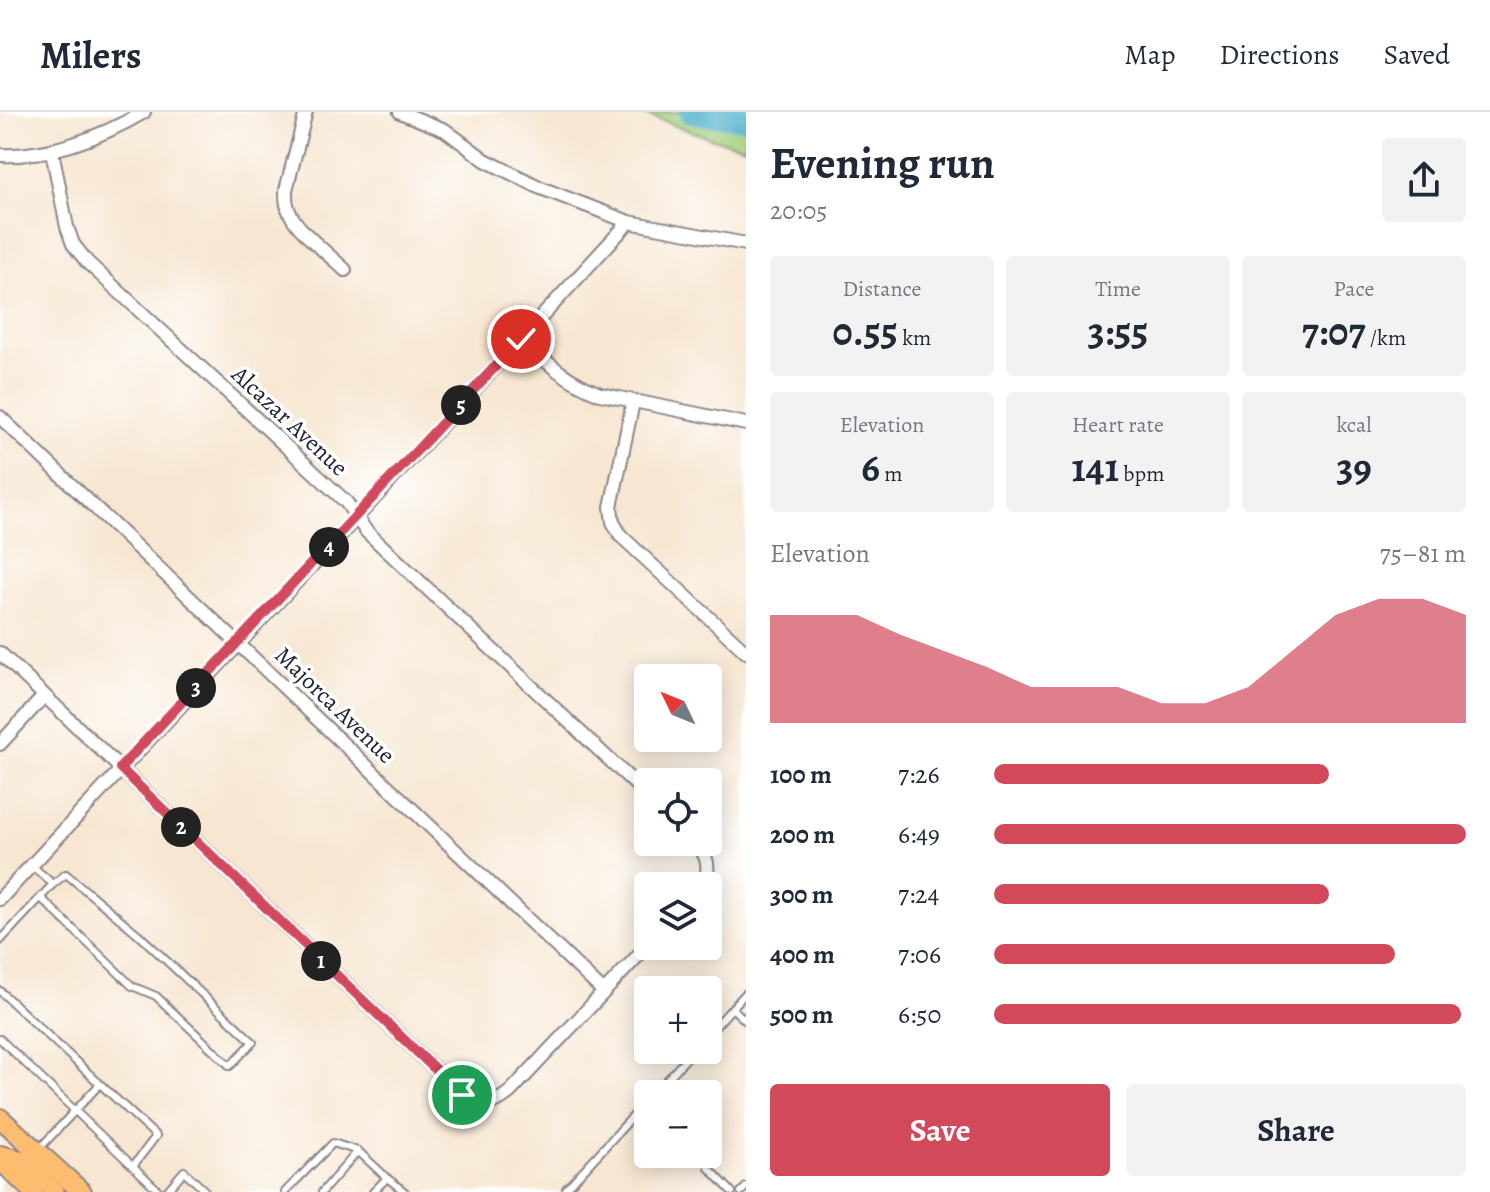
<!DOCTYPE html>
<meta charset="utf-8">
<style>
:root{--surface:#fff;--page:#f2f2f3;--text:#1f2937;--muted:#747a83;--line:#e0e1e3;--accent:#d1495b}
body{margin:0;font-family:Alegreya,serif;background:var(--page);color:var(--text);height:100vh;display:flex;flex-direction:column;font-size:30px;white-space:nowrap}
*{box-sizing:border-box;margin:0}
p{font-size:26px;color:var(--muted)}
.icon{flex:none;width:44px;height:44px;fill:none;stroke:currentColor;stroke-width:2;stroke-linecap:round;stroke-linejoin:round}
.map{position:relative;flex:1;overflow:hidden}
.sheet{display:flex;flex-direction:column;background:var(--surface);width:744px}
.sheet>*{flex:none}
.needle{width:52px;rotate:313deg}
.controls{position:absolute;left:634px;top:552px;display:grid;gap:16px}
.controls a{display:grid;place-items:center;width:88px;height:88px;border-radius:8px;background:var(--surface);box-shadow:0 4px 20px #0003;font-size:40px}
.pin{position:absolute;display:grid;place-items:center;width:68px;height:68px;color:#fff;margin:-34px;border:4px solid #fff;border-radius:50%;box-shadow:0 2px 8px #0007}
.km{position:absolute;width:40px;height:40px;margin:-20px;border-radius:50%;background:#222;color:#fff;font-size:22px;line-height:40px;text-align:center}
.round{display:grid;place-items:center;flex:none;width:84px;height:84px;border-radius:8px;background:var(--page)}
.summary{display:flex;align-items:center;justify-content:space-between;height:136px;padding:0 24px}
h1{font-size:44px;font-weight:600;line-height:60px}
.stats{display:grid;grid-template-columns:repeat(3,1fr);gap:12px;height:136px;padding:8px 24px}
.stats div{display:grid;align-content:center;border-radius:8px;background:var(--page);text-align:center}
.stats b{font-size:40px;font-weight:600}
.stats small{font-size:22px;font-weight:400}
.stats p{font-size:22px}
.chart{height:224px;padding:16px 24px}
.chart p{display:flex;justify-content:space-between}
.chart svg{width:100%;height:144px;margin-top:8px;fill:var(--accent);opacity:.7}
.button{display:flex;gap:16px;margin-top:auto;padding:16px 24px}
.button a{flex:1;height:92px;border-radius:8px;background:var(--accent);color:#fff;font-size:32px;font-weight:600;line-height:92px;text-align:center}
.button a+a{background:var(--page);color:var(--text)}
ul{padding:0 24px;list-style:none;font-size:26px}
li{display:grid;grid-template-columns:128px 96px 1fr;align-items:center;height:60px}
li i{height:20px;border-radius:10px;background:var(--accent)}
header{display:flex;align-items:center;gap:48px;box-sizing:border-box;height:112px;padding:0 40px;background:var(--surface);border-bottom:2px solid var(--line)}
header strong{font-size:38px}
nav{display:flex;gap:44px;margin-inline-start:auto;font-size:28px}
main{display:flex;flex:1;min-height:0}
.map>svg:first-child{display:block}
.green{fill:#a3cf7c;stroke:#62785c;stroke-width:2}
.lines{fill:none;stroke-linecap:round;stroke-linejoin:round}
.river{stroke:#4aaec9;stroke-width:24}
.service-casing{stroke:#8c8486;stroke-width:10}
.minor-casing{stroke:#8c8486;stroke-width:16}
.primary-casing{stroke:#8c8486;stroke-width:22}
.service{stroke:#fff;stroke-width:6}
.minor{stroke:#fff;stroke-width:12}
.primary{stroke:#fdbc70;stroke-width:18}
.route-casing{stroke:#fff;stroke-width:16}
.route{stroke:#d1495b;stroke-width:10}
.labels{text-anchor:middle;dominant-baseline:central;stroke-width:7;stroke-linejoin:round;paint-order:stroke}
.street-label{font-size:24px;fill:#22223b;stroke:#fff}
</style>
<header>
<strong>Milers</strong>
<nav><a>Map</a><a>Directions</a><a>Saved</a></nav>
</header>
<main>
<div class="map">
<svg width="746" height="1080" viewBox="0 0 746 1080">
<rect width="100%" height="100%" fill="#fff"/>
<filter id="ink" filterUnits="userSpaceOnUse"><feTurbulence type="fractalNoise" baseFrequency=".0125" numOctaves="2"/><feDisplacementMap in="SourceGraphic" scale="16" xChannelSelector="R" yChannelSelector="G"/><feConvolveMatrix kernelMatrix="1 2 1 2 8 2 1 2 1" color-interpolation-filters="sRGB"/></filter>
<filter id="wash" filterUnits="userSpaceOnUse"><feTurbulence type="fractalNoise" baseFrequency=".006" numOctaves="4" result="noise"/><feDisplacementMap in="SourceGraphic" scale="32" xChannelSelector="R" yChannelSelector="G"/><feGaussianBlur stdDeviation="1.8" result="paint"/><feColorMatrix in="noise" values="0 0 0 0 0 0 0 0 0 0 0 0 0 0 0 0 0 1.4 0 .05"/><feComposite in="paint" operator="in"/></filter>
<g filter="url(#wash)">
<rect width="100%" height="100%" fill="#f7e7d2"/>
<polygon class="green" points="638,0 746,0 746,35 713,27"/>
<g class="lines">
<polyline class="river" points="691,0 746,6"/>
</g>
</g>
<g filter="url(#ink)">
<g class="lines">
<defs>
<g id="service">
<polyline points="41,786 132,874 156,884 230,954 253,930 138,822 66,762 53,772"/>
<polyline points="0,829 53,772 31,753"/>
<polyline points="0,879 156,1024 133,1054"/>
<polyline points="746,881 732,896 746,909"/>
<polyline points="708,923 732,896"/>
<polyline points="0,927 160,1080"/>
<polyline points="654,982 694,938"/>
<polyline points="39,1037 100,972"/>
<polyline points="709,1056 732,1080"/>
<polyline points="166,1080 184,1059 206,1080"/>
<polyline points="285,1080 333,1031 358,1039"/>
<polyline points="322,1080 358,1039 387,1066"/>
<polyline points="373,1080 387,1066 405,1080"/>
<polyline points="569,1080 566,1077 648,988"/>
<polyline points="741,1080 746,1075"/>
</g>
<g id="minor">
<path d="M306,0L286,78C286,87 286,95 291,103C300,121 330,143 345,158"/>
<polyline points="400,0 445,18 485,48 541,76 629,110 746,132"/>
<polyline points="52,39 67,115 73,132 87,150 346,390 366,419 648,684"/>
<path d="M0,43C51,45 101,25 144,0"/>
<path d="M521,227C549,252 565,268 600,282L746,312"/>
<polyline points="633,290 611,395 613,410 621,424 746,540"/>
<polyline points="0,305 604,880"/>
<path d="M0,541L462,983C483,994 490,996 510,980L648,833"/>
<polyline points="0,632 44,584"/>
<path d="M696,730C708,745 711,756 703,774"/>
<polyline points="0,787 357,405 629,110"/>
</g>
<g id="primary">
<polyline points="0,1006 82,1080"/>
<polyline points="0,1043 21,1048 55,1080"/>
<polyline points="0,1048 33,1080"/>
</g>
</defs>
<use href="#service" class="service-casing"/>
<use href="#minor" class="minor-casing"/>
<use href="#primary" class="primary-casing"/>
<use href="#service" class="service"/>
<use href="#minor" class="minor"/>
<use href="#primary" class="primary"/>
</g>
</g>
<g class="lines" filter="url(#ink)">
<defs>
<polyline id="route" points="462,983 120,656 521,227"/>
</defs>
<use href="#route" class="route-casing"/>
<use href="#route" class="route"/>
</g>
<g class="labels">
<g class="street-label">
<text transform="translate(290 309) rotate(43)">Alcazar Avenue</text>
<text transform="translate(335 593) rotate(44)">Majorca Avenue</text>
</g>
</g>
</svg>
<div class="controls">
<a><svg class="needle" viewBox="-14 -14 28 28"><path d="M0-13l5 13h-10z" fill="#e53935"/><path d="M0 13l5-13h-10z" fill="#747a83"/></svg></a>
<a><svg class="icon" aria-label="locate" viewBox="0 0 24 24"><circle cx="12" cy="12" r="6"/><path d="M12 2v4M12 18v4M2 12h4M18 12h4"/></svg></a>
<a><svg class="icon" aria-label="layers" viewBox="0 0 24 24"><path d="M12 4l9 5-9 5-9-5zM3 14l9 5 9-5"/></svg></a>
<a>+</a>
<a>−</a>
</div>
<div class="pin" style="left:462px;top:983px;background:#1e9e55"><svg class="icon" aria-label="arrive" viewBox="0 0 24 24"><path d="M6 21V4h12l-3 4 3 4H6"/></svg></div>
<div class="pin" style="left:521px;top:227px;background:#d93025"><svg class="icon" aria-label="check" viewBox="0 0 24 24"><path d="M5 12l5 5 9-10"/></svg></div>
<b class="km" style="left:321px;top:849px">1</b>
<b class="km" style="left:181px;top:715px">2</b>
<b class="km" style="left:196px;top:576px">3</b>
<b class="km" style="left:329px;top:435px">4</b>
<b class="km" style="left:461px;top:293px">5</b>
</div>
<section class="sheet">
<div class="summary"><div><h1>Evening run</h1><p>20:05</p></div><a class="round"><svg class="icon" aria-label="share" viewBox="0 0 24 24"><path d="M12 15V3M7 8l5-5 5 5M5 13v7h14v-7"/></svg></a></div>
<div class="stats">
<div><p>Distance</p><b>0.55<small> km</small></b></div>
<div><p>Time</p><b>3:55</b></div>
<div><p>Pace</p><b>7:07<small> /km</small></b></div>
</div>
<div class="stats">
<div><p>Elevation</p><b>6<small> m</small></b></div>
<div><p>Heart rate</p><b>141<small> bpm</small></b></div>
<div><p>kcal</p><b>39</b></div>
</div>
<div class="chart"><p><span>Elevation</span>75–81 m</p>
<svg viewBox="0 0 160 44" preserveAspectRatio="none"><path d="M0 44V11L10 11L20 11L30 17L40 22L50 27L60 33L70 33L80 33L90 38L100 38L110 33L120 22L130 11L140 6L150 6L160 11V44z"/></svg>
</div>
<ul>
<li><b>100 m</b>7:26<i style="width:71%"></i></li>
<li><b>200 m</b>6:49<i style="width:100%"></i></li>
<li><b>300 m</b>7:24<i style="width:71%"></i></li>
<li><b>400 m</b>7:06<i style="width:85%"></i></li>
<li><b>500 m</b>6:50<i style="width:99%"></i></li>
</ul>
<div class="button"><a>Save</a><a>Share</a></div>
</section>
</main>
